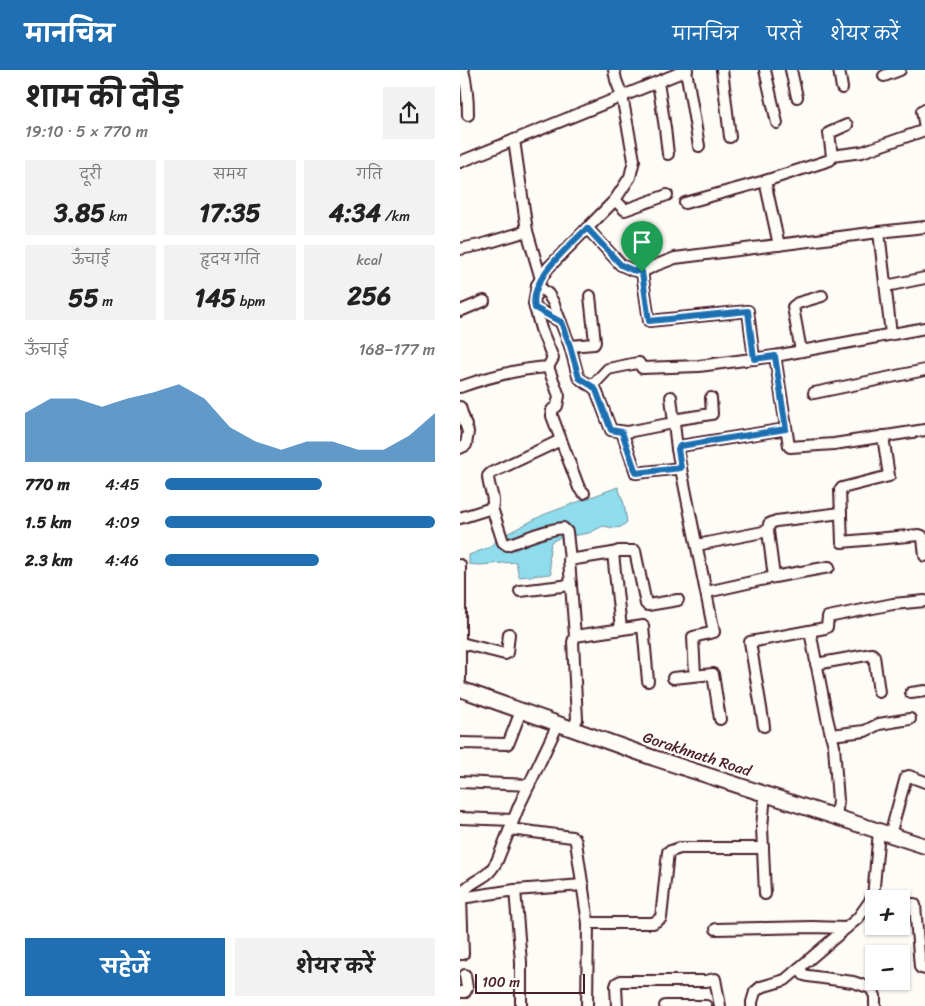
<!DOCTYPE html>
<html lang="hi">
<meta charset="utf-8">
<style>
:root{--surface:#fff;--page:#f2f2f2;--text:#222;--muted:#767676;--accent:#1f6fb2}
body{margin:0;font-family:Sriracha,"Playpen Sans Deva",sans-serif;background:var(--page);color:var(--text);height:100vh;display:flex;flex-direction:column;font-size:19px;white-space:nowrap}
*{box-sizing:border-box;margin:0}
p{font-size:16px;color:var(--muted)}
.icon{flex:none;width:28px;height:28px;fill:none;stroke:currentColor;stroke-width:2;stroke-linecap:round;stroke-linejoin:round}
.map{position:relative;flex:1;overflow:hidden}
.details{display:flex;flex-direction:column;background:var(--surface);width:460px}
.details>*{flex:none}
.buttons{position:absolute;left:405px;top:820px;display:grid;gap:10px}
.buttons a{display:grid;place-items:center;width:45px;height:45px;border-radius:0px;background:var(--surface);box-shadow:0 1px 4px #0004;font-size:25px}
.scale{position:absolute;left:15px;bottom:12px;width:110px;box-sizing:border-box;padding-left:5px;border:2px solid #4a1f2b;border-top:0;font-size:14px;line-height:18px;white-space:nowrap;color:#4a1f2b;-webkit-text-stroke:4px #fdfcf7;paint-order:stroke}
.pin{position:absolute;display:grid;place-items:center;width:42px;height:42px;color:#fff;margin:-51px -21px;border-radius:50% 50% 50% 0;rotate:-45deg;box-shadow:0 0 5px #0007}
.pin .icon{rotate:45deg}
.round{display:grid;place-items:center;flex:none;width:52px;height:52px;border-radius:0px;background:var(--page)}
.head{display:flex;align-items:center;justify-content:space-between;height:85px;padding:0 25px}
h1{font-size:28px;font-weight:700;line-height:38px}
.stats{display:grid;grid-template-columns:repeat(3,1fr);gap:8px;height:85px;padding:5px 25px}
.stats div{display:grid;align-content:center;border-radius:0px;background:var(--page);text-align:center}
.stats b{font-size:25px;font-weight:700}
.stats small{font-size:14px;font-weight:400}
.stats p{font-size:14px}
.chart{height:140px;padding:10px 25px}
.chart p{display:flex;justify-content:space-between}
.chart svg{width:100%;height:90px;margin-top:5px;fill:var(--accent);opacity:.7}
.action{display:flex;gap:10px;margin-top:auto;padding:10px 25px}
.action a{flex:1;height:58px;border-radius:0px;background:var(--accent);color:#fff;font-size:20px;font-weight:700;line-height:58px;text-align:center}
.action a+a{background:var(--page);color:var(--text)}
ul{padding:0 25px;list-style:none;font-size:16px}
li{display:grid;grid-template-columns:80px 60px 1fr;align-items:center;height:38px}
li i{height:12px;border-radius:6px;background:var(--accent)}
header{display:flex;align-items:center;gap:30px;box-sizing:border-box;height:70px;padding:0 25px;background:var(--accent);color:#fff}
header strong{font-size:24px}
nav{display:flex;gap:28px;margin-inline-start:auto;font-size:18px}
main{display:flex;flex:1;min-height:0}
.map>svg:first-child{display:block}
.water{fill:#8edcec;stroke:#73909f}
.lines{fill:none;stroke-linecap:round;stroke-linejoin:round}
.minor-casing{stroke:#4a1f2b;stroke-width:14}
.major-casing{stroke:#4a1f2b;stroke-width:18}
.minor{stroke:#fdfcf7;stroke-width:10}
.major{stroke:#fdfcf7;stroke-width:14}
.route-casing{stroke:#fff;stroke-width:10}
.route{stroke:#1f6fb2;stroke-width:6}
.labels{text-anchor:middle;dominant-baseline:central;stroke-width:5;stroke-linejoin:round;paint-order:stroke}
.street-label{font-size:15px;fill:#4a1f2b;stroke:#fdfcf7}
</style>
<header>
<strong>मानचित्र</strong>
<nav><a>मानचित्र</a><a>परतें</a><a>शेयर करें</a></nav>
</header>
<main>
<section class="details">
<div class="head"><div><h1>शाम की दौड़</h1><p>19:10 · 5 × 770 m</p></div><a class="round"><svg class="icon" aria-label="share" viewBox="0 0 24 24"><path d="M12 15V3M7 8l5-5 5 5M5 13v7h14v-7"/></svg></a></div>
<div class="stats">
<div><p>दूरी</p><b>3.85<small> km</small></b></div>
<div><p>समय</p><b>17:35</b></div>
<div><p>गति</p><b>4:34<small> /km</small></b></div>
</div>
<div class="stats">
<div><p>ऊँचाई</p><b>55<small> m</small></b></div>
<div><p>हृदय गति</p><b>145<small> bpm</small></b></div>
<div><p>kcal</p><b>256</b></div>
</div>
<div class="chart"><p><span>ऊँचाई</span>168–177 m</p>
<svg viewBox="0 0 160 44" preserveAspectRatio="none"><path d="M0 44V20L10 13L20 13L30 17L40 13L50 10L60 6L70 13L80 27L90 34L100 38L110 34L120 34L130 38L140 38L150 31L160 20V44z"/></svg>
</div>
<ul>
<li><b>770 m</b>4:45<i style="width:58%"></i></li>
<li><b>1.5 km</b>4:09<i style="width:100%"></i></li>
<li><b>2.3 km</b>4:46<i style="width:57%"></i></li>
</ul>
<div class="action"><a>सहेजें</a><a>शेयर करें</a></div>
</section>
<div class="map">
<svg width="465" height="936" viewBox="0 0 465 936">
<rect width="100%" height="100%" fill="#fdfcf7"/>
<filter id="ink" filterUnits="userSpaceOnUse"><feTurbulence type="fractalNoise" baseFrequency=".02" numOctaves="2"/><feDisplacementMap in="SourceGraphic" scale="10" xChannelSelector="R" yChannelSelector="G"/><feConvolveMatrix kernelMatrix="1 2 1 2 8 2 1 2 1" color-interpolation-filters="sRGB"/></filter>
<g filter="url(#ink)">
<polygon class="water" points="158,417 164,434 167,452 161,457 154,458 143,456 129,463 99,468 91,472 89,486 91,504 59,507 56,492 19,495 9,494 9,485 30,477 37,469 83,445"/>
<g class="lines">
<defs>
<g id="minor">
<path d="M3,0C7,15 8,30 8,45"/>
<polyline points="226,0 239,76"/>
<polyline points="262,0 270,67"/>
<polyline points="305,0 317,53"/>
<polyline points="331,0 337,27"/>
<polyline points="379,0 382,18"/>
<polyline points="424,6 440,0"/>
<polyline points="198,12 205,58 208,84"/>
<polyline points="465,39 462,41 465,58"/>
<polyline points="54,70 67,161 81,209"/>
<polyline points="372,86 402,82 465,60"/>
<polyline points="0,92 227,0"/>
<polyline points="305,111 319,175"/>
<polyline points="155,130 165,140 207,125"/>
<polyline points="225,133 305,111 370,90 372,86 369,63 387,55"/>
<polyline points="127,158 161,195 172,200 182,202 194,196 215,188 419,162"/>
<polyline points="0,179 20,175 67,161"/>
<polyline points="182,202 189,251 288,241 294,289"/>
<path d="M77,215L88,224L93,232L110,276L118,306C122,313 131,314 136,320L151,360L167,362L208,354L219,349L251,344H252L251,328"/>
<polyline points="426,216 465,208"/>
<polyline points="75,238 101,252"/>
<polyline points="0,241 24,231"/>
<polyline points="465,258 315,286 329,376 330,377 374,374 465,360"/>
<polyline points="431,264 419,162 465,157"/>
<polyline points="110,276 134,274 135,272 130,226"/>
<polyline points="341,281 333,237 338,233 362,226"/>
<polyline points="88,297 99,326 97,336 92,340 92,346 119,418 124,423"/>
<polyline points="132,316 148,299 177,293 179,293 182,298 239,296 315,286"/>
<path d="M0,317C28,307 58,299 88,297L93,288L81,259L74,234L77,215L88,198L155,130L170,107L174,90L162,26L156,10L154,0"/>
<polyline points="354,323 465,300"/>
<polyline points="211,327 217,379"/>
<polyline points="0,337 8,362 6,375 0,378"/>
<polyline points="162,362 176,403 221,398"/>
<polyline points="423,366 429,406 382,418 380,420 382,472 459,465 462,466 463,468 465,486"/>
<path d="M32,438L43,472L47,475C66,469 82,460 103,458L107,462L110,490"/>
<path d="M0,448L32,438C36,429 28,417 28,406L31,403L101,370"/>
<polyline points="237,475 308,461"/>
<polyline points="0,495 0,610"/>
<polyline points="314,507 308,461 309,454 316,451 381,443"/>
<polyline points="60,521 111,515"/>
<polyline points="247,522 314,507 369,497"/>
<polyline points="161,559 153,483 159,481 175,481 186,534 188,535 218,530"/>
<polyline points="350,561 367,648 374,676 378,731 376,747"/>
<polyline points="115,566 109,490 153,483"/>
<polyline points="1,573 45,584 47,583 49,564"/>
<polyline points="356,594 412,584 414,586 419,622"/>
<polyline points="235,605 233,567 254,562 217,379 220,376 326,359"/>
<polyline points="213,608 253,604 260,649"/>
<polyline points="451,623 465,621"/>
<polyline points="304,656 290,572 365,558 367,557 368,547 433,534 465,531"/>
<polyline points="113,659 117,649 113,572 115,566 183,556 188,611"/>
<polyline points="371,665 405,661 419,654 450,649"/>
<polyline points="0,673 47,674 49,672 61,641"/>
<polyline points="0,712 69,715"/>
<polyline points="305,724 302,757 305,824"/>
<polyline points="0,748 53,750"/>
<polyline points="50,759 112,767 115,769 116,772 128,853 127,936"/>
<polyline points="430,765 446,707 449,706 465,712"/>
<polyline points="55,820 123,815"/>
<path d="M1,828C3,816 18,811 27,804C32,800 34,796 37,791L59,736L98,654"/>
<polyline points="441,836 454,834 455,835 460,897 461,898 465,899"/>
<polyline points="128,853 193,853 201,848 208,782 220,778 303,778"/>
<polyline points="256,859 352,857 386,858"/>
<polyline points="0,884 3,884 1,828 55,820 61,892 61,936"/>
<polyline points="339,898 344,905 348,906 393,912 411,918 415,926 415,936"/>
<polyline points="0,922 5,922 7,918 5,905"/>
<polyline points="157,936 156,916 157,913 161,911 246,911 255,909 260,936"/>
<polyline points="205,936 246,936"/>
<polyline points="292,936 292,932 295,922 301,917 325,910 398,848 413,827 419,761"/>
</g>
<polyline id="major" points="0,619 194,688 465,776"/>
</defs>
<use href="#minor" class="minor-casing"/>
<use href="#major" class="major-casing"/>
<use href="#minor" class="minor"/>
<use href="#major" class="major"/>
</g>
</g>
<g class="lines" filter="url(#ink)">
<defs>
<path id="route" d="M127,158L161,195L172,200L182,202L189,251L288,241L294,289L315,286L326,359L220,376L218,379L221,398L176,403L162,362L151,360L136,320L132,316L119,308L110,276L101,252L75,238C68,209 109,177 127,158Z"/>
</defs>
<use href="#route" class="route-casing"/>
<use href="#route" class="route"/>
</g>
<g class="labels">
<g class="street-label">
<text transform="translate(237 684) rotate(18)">Gorakhnath Road</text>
</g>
</g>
</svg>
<div class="buttons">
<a>+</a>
<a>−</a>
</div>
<div class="scale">100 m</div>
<div class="pin" style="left:182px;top:202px;background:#1e9e55"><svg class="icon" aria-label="arrive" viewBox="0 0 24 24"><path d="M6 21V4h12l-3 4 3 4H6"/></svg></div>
</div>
</main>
